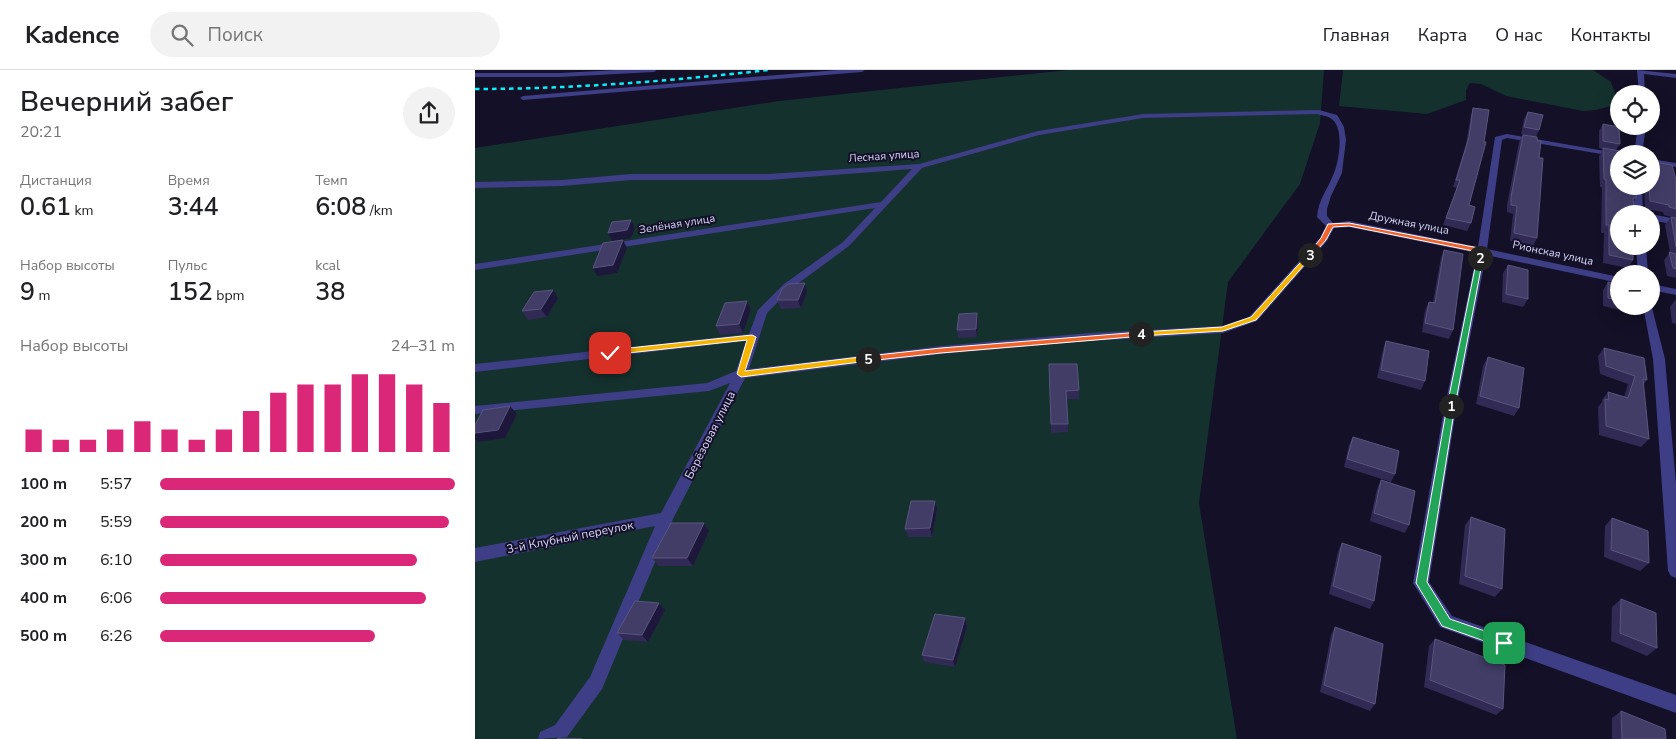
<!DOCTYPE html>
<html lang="ru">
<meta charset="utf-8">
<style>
:root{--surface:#fff;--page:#f2f2f2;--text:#202124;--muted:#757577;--line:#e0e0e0;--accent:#db2777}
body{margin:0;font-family:"Nunito Sans",sans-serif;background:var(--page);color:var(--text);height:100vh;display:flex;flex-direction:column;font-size:19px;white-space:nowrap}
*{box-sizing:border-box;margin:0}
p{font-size:16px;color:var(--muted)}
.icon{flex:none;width:28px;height:28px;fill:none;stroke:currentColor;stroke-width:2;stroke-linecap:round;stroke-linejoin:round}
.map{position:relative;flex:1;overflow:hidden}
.side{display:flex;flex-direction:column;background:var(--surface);width:475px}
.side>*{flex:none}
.controls{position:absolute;left:1135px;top:15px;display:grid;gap:10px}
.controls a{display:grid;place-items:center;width:50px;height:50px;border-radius:50%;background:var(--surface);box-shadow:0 5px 20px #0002;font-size:25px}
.pin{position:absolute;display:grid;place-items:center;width:42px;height:42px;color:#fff;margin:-21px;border-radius:10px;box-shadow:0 2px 8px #0006}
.km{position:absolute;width:25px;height:25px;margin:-12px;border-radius:50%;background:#222;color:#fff;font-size:14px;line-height:25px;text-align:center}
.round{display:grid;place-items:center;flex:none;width:52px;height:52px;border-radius:26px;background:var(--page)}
.head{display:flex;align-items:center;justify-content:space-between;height:85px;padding:0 20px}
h1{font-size:28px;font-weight:600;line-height:38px}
.metrics{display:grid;grid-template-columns:repeat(3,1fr);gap:8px;height:85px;padding:5px 20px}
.metrics div{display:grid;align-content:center}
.metrics b{font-size:25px;font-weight:600}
.metrics small{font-size:14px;font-weight:400}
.metrics p{font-size:14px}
.chart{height:140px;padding:10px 20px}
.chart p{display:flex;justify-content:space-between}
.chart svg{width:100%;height:90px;margin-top:5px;stroke:var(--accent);stroke-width:6}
ul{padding:0 20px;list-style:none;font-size:16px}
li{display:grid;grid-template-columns:80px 60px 1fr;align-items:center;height:38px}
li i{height:12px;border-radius:6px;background:var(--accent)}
header{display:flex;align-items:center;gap:30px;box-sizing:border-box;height:70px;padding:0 25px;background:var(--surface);border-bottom:1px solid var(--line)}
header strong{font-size:24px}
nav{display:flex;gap:28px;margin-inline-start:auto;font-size:18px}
.search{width:350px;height:45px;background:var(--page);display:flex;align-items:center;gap:12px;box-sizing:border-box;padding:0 18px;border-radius:28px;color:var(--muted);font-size:19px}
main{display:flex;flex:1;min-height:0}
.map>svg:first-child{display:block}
.green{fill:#14312e}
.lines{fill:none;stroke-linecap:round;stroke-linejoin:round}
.minor{fill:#3d3e85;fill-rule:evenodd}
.rail{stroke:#09f0f9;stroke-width:2.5;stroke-dasharray:4.5 4;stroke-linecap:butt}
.wall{fill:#302a55}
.shaded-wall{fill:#1d183b}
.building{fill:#423d67;stroke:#5a557f}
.split-1{fill:#22a559;stroke:#fff}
.split-2{fill:#22a559;stroke:#fff}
.split-3{fill:#f0652b;stroke:#fff}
.split-4{fill:#f5b400;stroke:#fff}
.split-5{fill:#f0652b;stroke:#fff}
.split-6{fill:#f5b400;stroke:#fff}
.labels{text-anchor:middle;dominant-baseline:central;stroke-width:4;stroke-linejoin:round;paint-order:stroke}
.far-street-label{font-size:11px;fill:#dad8fe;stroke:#131027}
.street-label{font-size:12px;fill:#dad8fe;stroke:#131027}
</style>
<header>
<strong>Kadence</strong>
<div class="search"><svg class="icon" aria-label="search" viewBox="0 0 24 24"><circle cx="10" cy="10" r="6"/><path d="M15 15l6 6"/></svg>Поиск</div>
<nav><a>Главная</a><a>Карта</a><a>О нас</a><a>Контакты</a></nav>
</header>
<main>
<section class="side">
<div class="head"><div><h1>Вечерний забег</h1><p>20:21</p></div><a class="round"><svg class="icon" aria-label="share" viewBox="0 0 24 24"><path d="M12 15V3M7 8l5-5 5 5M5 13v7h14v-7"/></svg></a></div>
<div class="metrics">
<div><p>Дистанция</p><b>0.61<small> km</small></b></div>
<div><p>Время</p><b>3:44</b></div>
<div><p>Темп</p><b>6:08<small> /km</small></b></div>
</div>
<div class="metrics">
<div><p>Набор высоты</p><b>9<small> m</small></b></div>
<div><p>Пульс</p><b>152<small> bpm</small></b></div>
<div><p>kcal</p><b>38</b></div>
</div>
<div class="chart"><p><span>Набор высоты</span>24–31 m</p>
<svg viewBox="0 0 160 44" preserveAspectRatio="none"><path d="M5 44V33M15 44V38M25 44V38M35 44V33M45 44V29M55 44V33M65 44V38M75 44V33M85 44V24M95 44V15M105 44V11M115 44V11M125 44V6M135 44V6M145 44V11M155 44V20"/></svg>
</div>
<ul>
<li><b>100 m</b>5:57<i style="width:100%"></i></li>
<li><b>200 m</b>5:59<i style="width:98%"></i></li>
<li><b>300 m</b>6:10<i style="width:87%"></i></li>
<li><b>400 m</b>6:06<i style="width:90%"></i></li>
<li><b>500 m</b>6:26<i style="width:73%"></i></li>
</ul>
</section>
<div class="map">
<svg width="1201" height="669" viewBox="0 0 1201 669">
<rect width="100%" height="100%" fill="#131027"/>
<g class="green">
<polygon points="593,0 849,0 845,53 825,114 753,212 724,433 762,669 0,669 0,78 304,31"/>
<polygon points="868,0 1118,0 1136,12 1144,34 1121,40 1108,41 1031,26 1006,14 995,13 991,20 991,30 952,44 864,36"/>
</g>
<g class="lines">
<g class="minor">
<polygon points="142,0 182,0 179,2 85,7 0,7 0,3 85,3"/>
<polygon points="363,0 390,0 387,2 48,30 45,28 48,26"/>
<polygon points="1162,0 1201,4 1201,8 1169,4 1170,24 1164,24"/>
<path d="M844,40L862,45L865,50L869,57L871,70L867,103L856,126L852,139V146L858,153L874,151L1003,177L1020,67L1032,64L1147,84H1144V87L1032,68L1027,70L1012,179L1144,207V213L1011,185L981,340L954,512L977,546L1201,625V643L965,557L938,513L969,340L1002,183L874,157L859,158L852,171L782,251L748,263L615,271L466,284L270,308L198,449L127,619L92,667L63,669L65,662L80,655L115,607L180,456L0,492V478L186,443L255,313L234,321L0,344V336L232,313L261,301L271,271L0,302V294L274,264L283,240L309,214L368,172L400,138L0,200V194L406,132L437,99L294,110H156L87,116L0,118V112L87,110L156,104H294L444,94L563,61L668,44ZM843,44C848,46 854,46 858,50C869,61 864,90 859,103C853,119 843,130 842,147L851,156L845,168L774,247L747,256L615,263L466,276L274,299L292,243L317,218L374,176L447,98L564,65L668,48Z"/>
<polygon points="1163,56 1171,56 1167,84 1159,84"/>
<polygon points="1176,89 1201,93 1201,97 1176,93"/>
<polygon points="1159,116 1167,116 1168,144 1158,144"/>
<polygon points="1176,144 1201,149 1201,155 1176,150"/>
<polygon points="1161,176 1171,176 1173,204 1163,204"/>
<polygon points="1176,214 1201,219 1201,225 1176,220"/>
<polygon points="1176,234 1190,289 1201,414 1201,508 1196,506 1193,501 1178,289 1168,236 1176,236"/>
</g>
<path class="rail" d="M0,19C98,19 195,11 293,0"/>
</g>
<g class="wall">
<polygon points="998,38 994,135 996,153 992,161 968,155 982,118 978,117 991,74 996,45"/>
<polygon points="1053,42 1064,60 1061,67 1064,88 1062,168 1058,176 1035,171 1038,144 1032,142 1032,135 1044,72 1048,65 1052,66 1046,64 1049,49"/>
<polygon points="1128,54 1145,74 1141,80 1144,116 1161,128 1159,132 1144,144 1158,190 1153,198 1128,193 1129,163 1126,163 1127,117 1125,117 1124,86 1128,79 1124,78 1124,61"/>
<polygon points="1178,92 1201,110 1201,208 1192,206 1189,190 1195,182 1190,155 1196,147 1197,147 1189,145 1188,142 1170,139 1169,119 1171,116 1176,116 1176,95"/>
<polygon points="969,180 978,260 974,269 947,262 950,240 954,232 958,232 966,187"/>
<polygon points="1033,195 1053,229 1048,237 1027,232 1028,203"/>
<polygon points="1133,212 1144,215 1144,236 1158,236 1153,242 1128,236 1128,220"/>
<polygon points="332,222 326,238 306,239 302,230"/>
<polygon points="83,228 72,247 53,250 47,241"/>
<polygon points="1201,229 1201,254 1197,253 1195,237"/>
<polygon points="276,239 268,263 245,265 241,256"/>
<polygon points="502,243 503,252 502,267 483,268 482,260"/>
<polygon points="911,271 950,311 946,320 902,308 908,279"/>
<polygon points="1129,278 1172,310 1168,315 1174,369 1166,377 1124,365 1123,337 1127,332 1127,330 1133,322 1149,327 1153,314 1125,304 1123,286"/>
<polygon points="1013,287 1044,338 1039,346 1001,334 1008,296"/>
<polygon points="574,294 604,320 604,329 592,329 593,362 576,363"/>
<polygon points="878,367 920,404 916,412 869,397 874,375"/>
<polygon points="906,410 934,455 930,463 895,451 902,419"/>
<polygon points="460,431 462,439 457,467 433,467 430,459"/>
<polygon points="996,447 1027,519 1020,527 984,514 990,455"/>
<polygon points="1137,448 1174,493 1165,501 1129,487 1130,456"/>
<polygon points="234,461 218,496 184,496 177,488"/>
<polygon points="867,473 899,531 895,539 854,524 863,481"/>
<polygon points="1146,529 1182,578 1172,586 1136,571 1137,537"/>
<polygon points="190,540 173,572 149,570 142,563"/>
<polygon points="490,548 492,556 480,597 449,592 447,585"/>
<polygon points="860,557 900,634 895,641 845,622 856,565"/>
<polygon points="960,569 1028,639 1021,645 949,617 954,576"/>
<polygon points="1146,641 1191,669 1137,669 1137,648"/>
</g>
<g class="shaded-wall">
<polygon points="156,150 160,158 156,168 137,171 133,163"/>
<polygon points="148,170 152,178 142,203 122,206 118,198"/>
<polygon points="330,213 332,222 326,238 323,230"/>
<polygon points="78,220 83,228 72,247 66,239"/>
<polygon points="272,231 276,239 268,263 264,254"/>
<polygon points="502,243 503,252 502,267 501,259"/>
<polygon points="35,336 42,344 30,368 3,372 0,369 0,363"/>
<polygon points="460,431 462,439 457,467 455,458"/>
<polygon points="229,453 234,461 218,496 212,488"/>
<polygon points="184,533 190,540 173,572 167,565"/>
<polygon points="490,548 492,556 480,597 478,590"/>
</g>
<g class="building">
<polygon points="998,38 1014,40 1009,72 1011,72 994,135 1000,137 996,153 971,148 985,110 981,110 994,67"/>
<polygon points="1053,42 1068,45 1064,60 1049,57"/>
<polygon points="1128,54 1144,57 1145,74 1128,71"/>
<polygon points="1048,65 1062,67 1062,71 1066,71 1064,88 1068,88 1062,168 1039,163 1042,136 1036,135 1036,127"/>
<polygon points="1128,78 1145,81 1145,84 1144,84 1144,116 1162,116 1161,128 1158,128 1159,144 1144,144 1144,176 1158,176 1158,190 1134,185 1134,155 1131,155 1131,110 1129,109"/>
<polygon points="1178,92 1197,95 1201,110 1201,139 1194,137 1194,135 1175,131 1174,116 1176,116 1176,112 1181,113"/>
<polygon points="1196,147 1201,148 1201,177"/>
<polygon points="156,150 152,160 133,163 137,152"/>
<polygon points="148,170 138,195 118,198 128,173"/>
<polygon points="969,180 988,184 978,260 950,253 954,232 960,233"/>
<polygon points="1194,182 1201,184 1201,199 1198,198"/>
<polygon points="1033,195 1053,200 1053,229 1031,224"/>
<polygon points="1133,212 1144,215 1144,230 1133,228"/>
<polygon points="330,213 323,230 302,230 307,219 313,214"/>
<polygon points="78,220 66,239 47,241 59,222"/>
<polygon points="272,231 264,254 241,256 250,233"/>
<polygon points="502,243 501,259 482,260 484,244"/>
<polygon points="911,271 954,281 950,311 906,300"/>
<polygon points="1129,278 1169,288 1172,310 1168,309 1174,369 1131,356 1130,329 1134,330 1133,322 1153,328 1160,306 1131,296"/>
<polygon points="1013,287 1049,298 1044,338 1005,326"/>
<polygon points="574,294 602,294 604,320 591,321 593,354 576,354"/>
<polygon points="35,336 23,360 0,363 0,355 8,340"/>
<polygon points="878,367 924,381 920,404 872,389"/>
<polygon points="906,410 940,421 934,455 899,443"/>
<polygon points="436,431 460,431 455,458 430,459"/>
<polygon points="996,447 1030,459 1027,519 990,506"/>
<polygon points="1137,448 1173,461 1174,493 1136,480"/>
<polygon points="196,453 229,453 212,488 177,488"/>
<polygon points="867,473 906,486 899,531 858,516"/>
<polygon points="1146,529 1181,543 1182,578 1145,563"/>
<polygon points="160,531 184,533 167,565 142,563"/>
<polygon points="460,544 490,548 478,590 447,585"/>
<polygon points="860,557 908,574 900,634 849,615"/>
<polygon points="960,569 1030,595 1028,639 955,610"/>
<polygon points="1146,641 1190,659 1191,669 1147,669"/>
<polygon points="83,668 107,669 82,669"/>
</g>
<polygon class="split-1" points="976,333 980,336 952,512 975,549 1033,569 1034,573 1033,576 1029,578 967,556 941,513 972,336"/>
<polygon class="split-2" points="1005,186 1008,188 980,336 976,339 972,336 1002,188"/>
<polygon class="split-3" points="874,153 1009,179 1008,188 1003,190 1003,182 874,156 858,157 851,170 837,186 833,186 833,184 846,168 853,154"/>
<polygon class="split-4" points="833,184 838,185 781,250 748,261 666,266 662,264 666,262 747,257 776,247"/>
<polygon class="split-5" points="666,262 668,262 668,266 466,283 393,291 390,289 393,286 466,278"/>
<polygon class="split-6" points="277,265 281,267 270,301 393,286 397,289 393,291 266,307 262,304 272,270 135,285 131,283 135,280"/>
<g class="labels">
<g class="far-street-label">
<text transform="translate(409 86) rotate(-4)">Лесная улица</text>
<text transform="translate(934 153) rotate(11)">Дружная улица</text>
<text transform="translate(202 154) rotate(-9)">Зелёная улица</text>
<text transform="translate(1078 183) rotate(12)">Рионская улица</text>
</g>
<g class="street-label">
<text transform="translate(235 365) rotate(-63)">Берёзовая улица</text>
<text transform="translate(95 467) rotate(-11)">3-й Клубный переулок</text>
</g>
</g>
</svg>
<div class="controls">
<a><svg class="icon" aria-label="locate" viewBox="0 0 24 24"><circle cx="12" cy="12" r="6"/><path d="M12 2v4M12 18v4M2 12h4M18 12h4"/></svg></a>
<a><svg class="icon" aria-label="layers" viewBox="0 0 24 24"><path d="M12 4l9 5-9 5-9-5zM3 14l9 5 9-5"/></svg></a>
<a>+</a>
<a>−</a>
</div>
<div class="pin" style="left:1029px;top:573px;background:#1e9e55"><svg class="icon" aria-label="arrive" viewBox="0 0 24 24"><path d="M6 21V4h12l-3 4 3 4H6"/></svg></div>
<div class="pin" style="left:135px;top:283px;background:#d93025"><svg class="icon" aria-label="check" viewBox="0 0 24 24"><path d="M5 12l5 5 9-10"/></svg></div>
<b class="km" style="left:976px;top:336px">1</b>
<b class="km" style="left:1005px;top:188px">2</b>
<b class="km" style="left:835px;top:185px">3</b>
<b class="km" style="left:666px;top:264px">4</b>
<b class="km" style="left:393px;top:289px">5</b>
</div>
</main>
